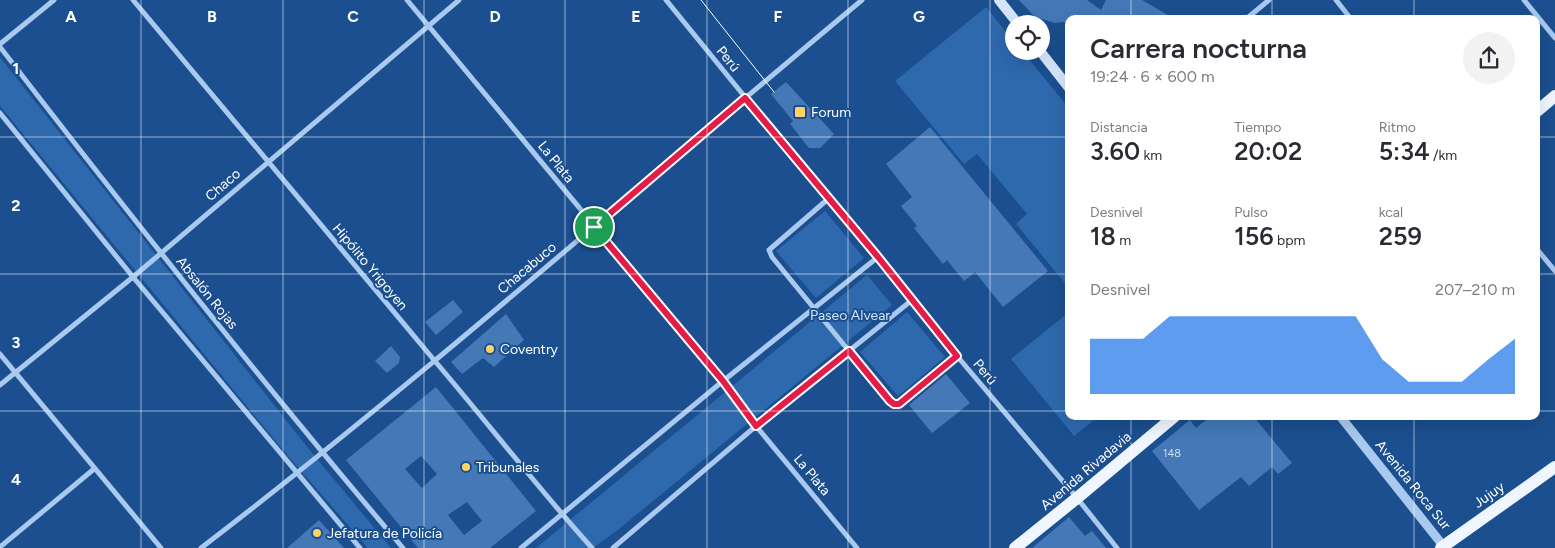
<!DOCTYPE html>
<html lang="es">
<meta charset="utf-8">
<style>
:root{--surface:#fff;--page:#f2f2f3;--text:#2b2b33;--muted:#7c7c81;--accent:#1a73e8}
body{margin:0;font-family:Figtree,sans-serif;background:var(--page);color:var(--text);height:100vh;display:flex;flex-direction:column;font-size:19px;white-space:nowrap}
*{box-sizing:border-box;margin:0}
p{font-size:16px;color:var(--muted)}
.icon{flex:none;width:28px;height:28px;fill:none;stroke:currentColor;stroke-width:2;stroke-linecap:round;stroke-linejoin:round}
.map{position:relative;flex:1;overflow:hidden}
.details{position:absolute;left:1065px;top:15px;width:475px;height:405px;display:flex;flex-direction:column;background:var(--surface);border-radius:10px;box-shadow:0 5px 20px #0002}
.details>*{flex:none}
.fabs{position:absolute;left:1005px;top:15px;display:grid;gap:10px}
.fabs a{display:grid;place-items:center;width:45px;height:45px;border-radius:50%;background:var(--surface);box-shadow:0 5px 20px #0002;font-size:25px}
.pin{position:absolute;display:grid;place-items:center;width:42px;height:42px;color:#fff;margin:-21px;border:2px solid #fff;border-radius:50%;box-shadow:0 1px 5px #0007}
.round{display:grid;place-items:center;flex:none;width:52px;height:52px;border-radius:26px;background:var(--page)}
.overview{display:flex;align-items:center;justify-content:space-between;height:85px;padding:0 25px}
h1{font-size:28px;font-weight:600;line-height:38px}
.stats{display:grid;grid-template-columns:repeat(3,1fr);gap:8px;height:85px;padding:5px 25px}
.stats div{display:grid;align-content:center}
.stats b{font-size:25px;font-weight:600}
.stats small{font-size:14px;font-weight:400}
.stats p{font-size:14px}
.chart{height:140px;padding:10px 25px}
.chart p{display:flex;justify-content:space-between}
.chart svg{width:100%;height:90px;margin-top:5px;fill:var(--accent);opacity:.7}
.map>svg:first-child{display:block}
.green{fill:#2e69ad}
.building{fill:#4478b7;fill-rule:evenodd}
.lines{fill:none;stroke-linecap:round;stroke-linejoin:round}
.minor{stroke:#a9c9ee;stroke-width:5}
.tertiary{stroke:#a9c9ee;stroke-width:9}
.secondary{stroke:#d6e6fa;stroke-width:10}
.primary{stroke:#f0f6ff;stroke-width:12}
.tram{stroke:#fff;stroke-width:1}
.route-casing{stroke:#fff;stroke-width:10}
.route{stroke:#e11d48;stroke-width:6}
.grid{fill:none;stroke:#fff;stroke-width:1;stroke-opacity:0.55}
.poi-dot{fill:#ffd166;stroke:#1b4f8f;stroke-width:2}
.labels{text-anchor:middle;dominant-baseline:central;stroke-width:4;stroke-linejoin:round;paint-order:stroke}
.number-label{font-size:11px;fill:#d0dded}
.street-label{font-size:14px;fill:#fff;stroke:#1b4f8f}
.poi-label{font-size:14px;fill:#fff;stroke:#1b4f8f;text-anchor:start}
.park-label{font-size:14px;fill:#cfe3fa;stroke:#1b4f8f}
.grid-label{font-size:16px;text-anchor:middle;font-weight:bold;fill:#fff;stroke:#1b4f8f;stroke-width:4;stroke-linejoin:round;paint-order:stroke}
</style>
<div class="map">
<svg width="1555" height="548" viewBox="0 0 1555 548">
<rect width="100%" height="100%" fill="#1b4f8f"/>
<g class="green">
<polygon points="986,7 1014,42 1014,51 1022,51 1069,108 1069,288 1016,224 1027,214 977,154 964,164 895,81"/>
<polygon points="0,57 308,448 391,548 368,548 287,455 0,106"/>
<polygon points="825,211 864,258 816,298 776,251"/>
<polygon points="867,275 892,305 619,529 593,548 536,548"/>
<polygon points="907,312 945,357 898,396 860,352"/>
<polygon points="1069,312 1069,416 1099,416 1074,436 1011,359"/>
</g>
<g class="building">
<polygon points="1019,0 1087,0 1101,10 1106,0 1142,0 1175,19 1069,19 1069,25 1063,22 1055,23 1035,17"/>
<polygon points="786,82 834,134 820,148 809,148 790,124 793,121 771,94"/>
<polygon points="930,127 1048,271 1003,307 975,272 964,281 947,260 943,264 914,228 917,226 901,206 912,197 886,164"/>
<polygon points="453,300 463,312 436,335 425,322"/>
<polygon points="506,314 524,340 494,367 483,358 462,374 451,362"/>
<polygon points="391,346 400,357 399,363 387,373 375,361"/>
<polygon points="946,374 970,403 932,433 909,405"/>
<path d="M436,387L536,511L490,548H418L346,460ZM421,456L437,474L422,488L405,469ZM467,502L482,521L464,535L448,515Z"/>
<polygon points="1211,416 1253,416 1292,463 1278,474 1272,467 1249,486 1241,477 1199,510 1152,451 1190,420 1196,428"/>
<polygon points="1069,517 1085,536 1092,531 1106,548 1032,548"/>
<polygon points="319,520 344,548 287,548"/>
</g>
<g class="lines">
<g class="minor">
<path d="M133,0C233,121 334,240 434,360C487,422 537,487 592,548"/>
<polyline points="407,0 723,381 756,426 857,548"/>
<polyline points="666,0 828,199 878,257 957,356 1077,498 1117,548"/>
<polyline points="1336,0 1351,19"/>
<polyline points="1524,0 1555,38"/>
<polyline points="1246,19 1269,0"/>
<polyline points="0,44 54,0"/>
<path d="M0,47C131,217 264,385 403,548"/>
<polyline points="0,113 133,277 360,548"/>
<polyline points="828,199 769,250 772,257 890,401 894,404 899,404 957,356"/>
<polyline points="1536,248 1555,271"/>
<polyline points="0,354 161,548"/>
<polyline points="0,385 133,277 459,0"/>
<polyline points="0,547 94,469"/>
<path d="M201,548C428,374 642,183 862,0"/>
<polyline points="521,548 723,381 878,257"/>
<polyline points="613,548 756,426 912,300"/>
</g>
<polyline class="tertiary" points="1340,416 1445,548"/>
<g class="secondary">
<polyline points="999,0 1018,24"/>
<polyline points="1040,51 1069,88"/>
</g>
<g class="primary">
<polyline points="1536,112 1555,96"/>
<polyline points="1015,548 1077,498 1175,416"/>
<polyline points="1441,548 1555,467"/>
</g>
<polyline class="tram" points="701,0 774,92"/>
</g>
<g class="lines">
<defs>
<polygon id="route" points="745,98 878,257 957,356 899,404 894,404 890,401 849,351 756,426 723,381 594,227"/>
</defs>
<use href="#route" class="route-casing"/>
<use href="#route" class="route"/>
</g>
<path class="grid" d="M141,0V548M283,0V548M424,0V548M565,0V548M707,0V548M848,0V548M990,0V548M1131,0V19M1272,0V19M1414,0V19M0,137H1069M1536,137H1555M0,274H1069M1536,274H1555M0,411H1069M1536,411H1555M1131,416V548M1272,416V548M1414,416V548"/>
<g class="poi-dot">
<rect x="794" y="106" width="12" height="12" rx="2.5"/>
<circle cx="490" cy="349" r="5"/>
<circle cx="466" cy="467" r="5"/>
<circle cx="317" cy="533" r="5"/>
</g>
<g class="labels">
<g class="number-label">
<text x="1172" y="453">148</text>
</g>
<g class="street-label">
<text transform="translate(728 59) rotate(51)">Perú</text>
<text transform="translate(556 162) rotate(51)">La Plata</text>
<text transform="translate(223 185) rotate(-41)">Chaco</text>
<text transform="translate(370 267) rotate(50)">Hipólito Yrigoyen</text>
<text transform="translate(527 268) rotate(-40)">Chacabuco</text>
<text transform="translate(207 293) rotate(51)">Absalón Rojas</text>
<text transform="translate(985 372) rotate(50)">Perú</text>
<text transform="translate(1086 471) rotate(-40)">Avenida Rivadavia</text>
<text transform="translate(812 475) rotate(50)">La Plata</text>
<text transform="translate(1413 485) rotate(51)">Avenida Roca Sur</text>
<text transform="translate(1489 495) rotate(-35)">Jujuy</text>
</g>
<g class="poi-label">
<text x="811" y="112">Forum</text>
<text x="500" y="349">Coventry</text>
<text x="476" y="467">Tribunales</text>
<text x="327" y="533">Jefatura de Policía</text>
</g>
<g class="park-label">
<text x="850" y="315">Paseo Alvear</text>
</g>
</g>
<g class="grid-label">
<text x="71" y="22">A</text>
<text x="212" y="22">B</text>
<text x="353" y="22">C</text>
<text x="495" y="22">D</text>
<text x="636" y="22">E</text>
<text x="778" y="22">F</text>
<text x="919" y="22">G</text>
<text x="16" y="74">1</text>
<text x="16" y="211">2</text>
<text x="16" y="348">3</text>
<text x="16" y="485">4</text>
</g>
</svg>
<div class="fabs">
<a><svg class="icon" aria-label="locate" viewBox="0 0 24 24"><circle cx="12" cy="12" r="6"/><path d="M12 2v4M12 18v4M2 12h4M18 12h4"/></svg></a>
</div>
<div class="pin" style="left:594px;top:227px;background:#1e9e55"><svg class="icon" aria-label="arrive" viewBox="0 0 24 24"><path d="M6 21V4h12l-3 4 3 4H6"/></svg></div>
<section class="details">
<div class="overview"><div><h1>Carrera nocturna</h1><p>19:24 · 6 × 600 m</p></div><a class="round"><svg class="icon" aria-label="share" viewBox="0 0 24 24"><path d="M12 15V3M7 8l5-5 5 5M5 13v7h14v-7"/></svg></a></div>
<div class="stats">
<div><p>Distancia</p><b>3.60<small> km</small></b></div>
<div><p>Tiempo</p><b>20:02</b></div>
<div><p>Ritmo</p><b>5:34<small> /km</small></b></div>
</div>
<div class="stats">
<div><p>Desnivel</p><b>18<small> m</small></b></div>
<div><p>Pulso</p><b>156<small> bpm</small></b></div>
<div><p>kcal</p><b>259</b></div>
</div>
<div class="chart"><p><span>Desnivel</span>207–210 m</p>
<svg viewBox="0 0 160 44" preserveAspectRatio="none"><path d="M0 44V17L10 17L20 17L30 6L40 6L50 6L60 6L70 6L80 6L90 6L100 6L110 27L120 38L130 38L140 38L150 27L160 17V44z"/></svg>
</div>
</section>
</div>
